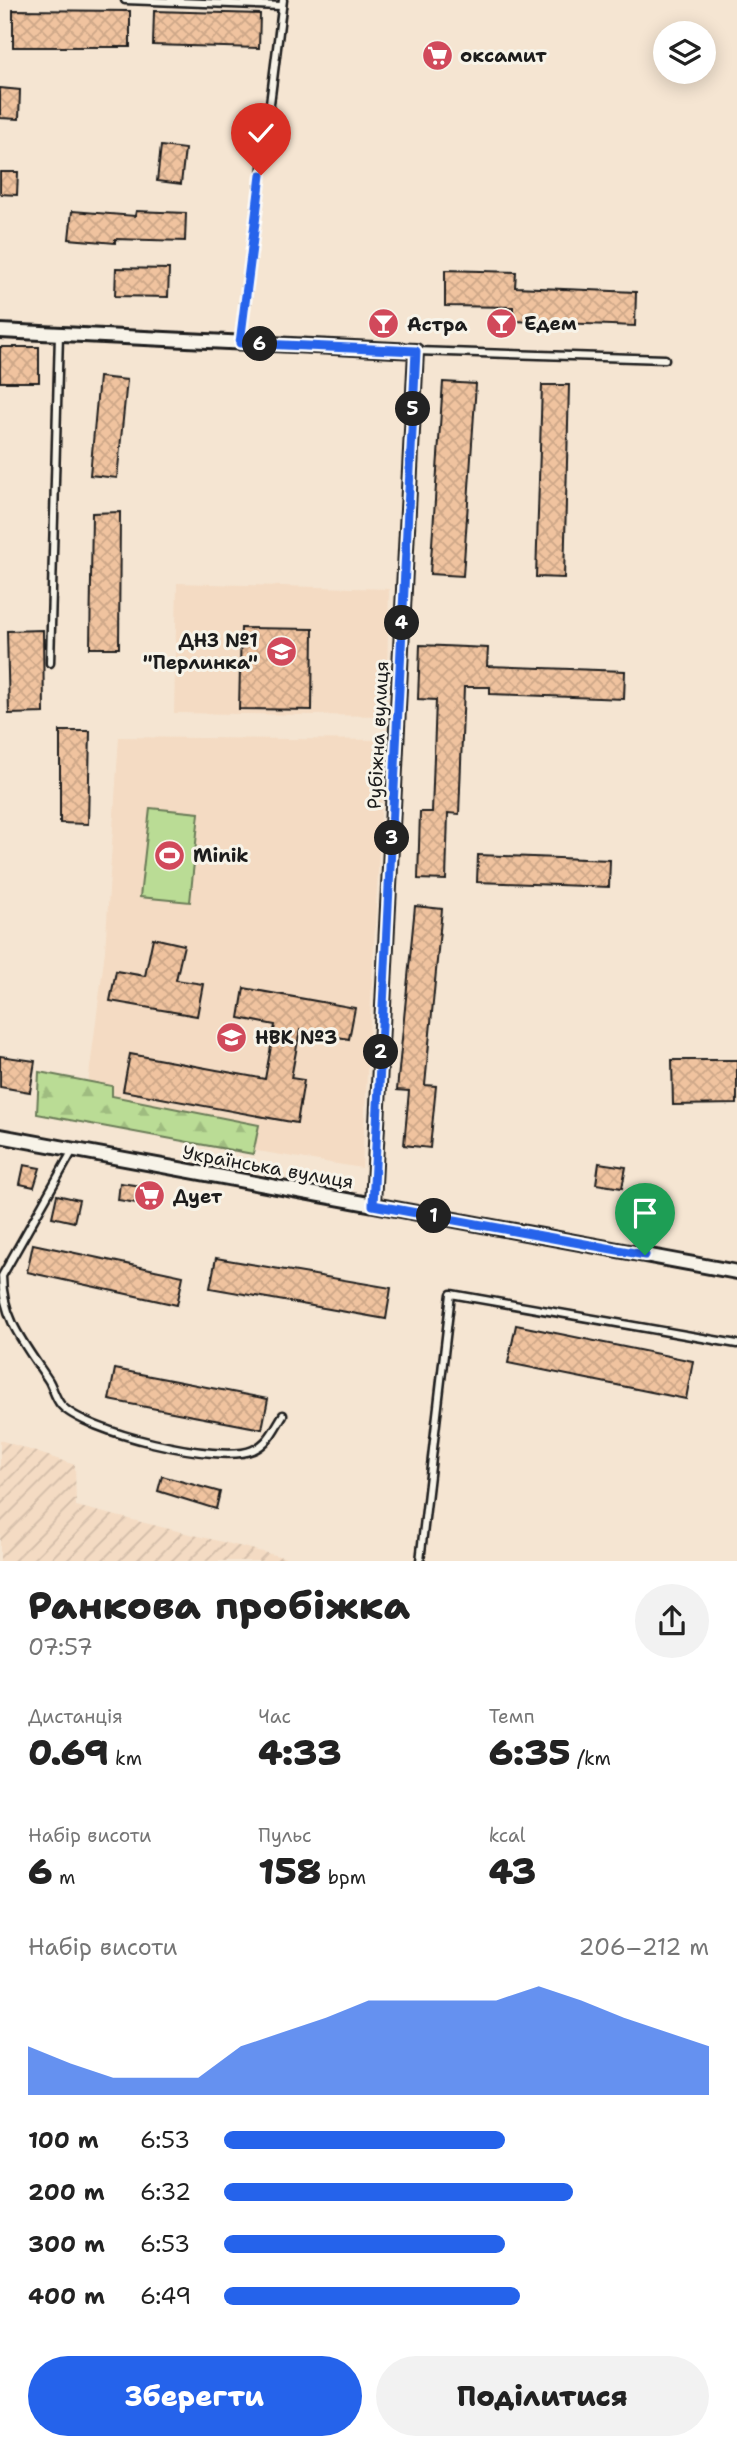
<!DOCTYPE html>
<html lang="uk">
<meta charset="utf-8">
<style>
:root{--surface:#fff;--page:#f2f2f2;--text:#222;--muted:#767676;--accent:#2563eb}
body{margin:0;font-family:"Shantell Sans",sans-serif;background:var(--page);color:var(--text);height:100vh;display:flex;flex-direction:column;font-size:26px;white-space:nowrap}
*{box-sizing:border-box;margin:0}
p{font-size:23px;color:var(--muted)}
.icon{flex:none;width:38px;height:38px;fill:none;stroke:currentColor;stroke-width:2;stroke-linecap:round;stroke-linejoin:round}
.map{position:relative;height:1561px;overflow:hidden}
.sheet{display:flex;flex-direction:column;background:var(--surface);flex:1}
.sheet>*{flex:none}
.fabs{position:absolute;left:653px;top:21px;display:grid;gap:14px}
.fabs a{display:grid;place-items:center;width:63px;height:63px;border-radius:50%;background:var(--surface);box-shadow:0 4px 18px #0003;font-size:35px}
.pin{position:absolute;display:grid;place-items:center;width:60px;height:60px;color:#fff;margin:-72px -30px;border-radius:50% 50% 50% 0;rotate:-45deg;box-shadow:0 0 7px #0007}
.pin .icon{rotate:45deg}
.km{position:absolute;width:35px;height:35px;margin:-18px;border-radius:50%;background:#222;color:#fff;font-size:19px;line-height:35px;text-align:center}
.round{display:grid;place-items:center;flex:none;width:74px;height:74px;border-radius:37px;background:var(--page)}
.overview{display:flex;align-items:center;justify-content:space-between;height:119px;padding:0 28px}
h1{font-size:38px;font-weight:800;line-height:52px}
.stats{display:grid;grid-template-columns:repeat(3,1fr);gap:10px;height:119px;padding:7px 28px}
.stats div{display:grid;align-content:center}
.stats b{font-size:35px;font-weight:800}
.stats small{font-size:19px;font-weight:400}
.stats p{font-size:19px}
.chart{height:196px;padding:14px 28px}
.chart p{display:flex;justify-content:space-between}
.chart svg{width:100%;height:126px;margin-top:7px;fill:var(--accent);opacity:.7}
.cta{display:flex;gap:14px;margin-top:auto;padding:14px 28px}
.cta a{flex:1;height:80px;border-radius:42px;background:var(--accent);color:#fff;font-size:28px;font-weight:800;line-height:80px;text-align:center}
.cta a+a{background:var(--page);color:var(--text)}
ul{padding:0 28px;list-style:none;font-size:23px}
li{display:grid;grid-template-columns:112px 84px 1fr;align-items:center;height:52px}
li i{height:18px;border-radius:9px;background:var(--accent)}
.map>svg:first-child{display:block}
.built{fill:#f4dbc3}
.industrial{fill:url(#industrial-furrows)}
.green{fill:#badc95;stroke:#6b7c58;stroke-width:2}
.forest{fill:url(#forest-firs);stroke:#6b7c58;stroke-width:2}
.building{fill:url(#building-cross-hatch);stroke:#1c1c1c;stroke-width:2}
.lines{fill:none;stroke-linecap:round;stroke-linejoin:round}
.service-casing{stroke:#1c1c1c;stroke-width:11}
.minor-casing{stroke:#1c1c1c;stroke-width:18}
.service{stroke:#f7f3e8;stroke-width:6}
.minor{stroke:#f7f3e8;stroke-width:12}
.route-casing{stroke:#fff;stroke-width:14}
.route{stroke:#2563eb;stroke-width:9}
.labels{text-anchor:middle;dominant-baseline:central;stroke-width:6;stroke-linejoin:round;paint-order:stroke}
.poi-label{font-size:19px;font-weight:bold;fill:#1c1c1c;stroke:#f7f3e8;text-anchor:start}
.street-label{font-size:19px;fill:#1c1c1c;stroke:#f7f3e8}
</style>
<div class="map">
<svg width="737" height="1561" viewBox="0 0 737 1561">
<defs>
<pattern id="industrial-furrows" width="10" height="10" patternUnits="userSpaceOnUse" patternTransform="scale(1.75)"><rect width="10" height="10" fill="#f4dbc3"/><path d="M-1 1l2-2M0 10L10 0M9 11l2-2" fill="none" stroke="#d1bba7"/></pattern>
<pattern id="forest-firs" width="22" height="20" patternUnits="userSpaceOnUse" patternTransform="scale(1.75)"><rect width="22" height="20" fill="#badc95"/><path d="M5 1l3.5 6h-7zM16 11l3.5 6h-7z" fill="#9fbc80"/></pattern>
<pattern id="building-cross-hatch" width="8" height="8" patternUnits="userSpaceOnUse" patternTransform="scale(1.75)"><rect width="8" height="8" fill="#f0c39f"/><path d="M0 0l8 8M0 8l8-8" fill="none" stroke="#cda788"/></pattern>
</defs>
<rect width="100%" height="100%" fill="#f5e5d2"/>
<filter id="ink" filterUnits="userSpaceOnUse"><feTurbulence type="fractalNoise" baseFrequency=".0143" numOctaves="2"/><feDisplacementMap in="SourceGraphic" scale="14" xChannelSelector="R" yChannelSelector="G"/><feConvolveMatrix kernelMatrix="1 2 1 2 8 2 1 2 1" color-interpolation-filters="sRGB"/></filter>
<g filter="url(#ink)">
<g class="built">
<polygon points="177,583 389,589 386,716 174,713"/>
<polygon points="119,737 385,740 362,1168 83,1123 105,951"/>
</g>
<polygon class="industrial" points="0,1440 75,1465 76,1506 299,1561 0,1561"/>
<polygon class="green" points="150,808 199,813 190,902 140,897"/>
<polygon class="forest" points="39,1072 112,1086 112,1096 259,1125 253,1154 37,1114"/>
<g class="building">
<polygon points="13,10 130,11 130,47 13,47"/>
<polygon points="154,11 260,14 259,48 153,45"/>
<polygon points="0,88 20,90 19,119 0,118"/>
<polygon points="161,146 185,149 181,184 157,181"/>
<polygon points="0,172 18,172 17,195 0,194"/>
<polygon points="72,211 135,216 136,211 186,213 185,241 115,239 115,243 69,239"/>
<polygon points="116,268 169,269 168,297 115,296"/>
<polygon points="445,270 516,272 515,287 636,292 635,326 513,321 513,307 445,306"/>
<rect x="0" y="347" width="39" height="35"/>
<polygon points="99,377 127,380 117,478 90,475"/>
<polygon points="443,382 476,384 463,576 430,574"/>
<polygon points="542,385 569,385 564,578 536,577"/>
<polygon points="120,512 119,648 90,648 92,513"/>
<polygon points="241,628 313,629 312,710 239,709"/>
<polygon points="43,630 44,713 9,714 7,631"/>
<polygon points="420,645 488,648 487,666 625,671 624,699 490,694 490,687 464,687 459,814 448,813 446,880 418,879 420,812 432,812 436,700 418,699"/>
<polygon points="60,731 90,731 88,824 60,823"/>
<polygon points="478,855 610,860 609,887 477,882"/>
<polygon points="415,906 442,909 425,1085 436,1086 430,1148 404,1145 409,1091 397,1090"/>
<polygon points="153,938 184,945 176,980 203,984 197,1016 110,1001 116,971 145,976"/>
<polygon points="244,988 355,1008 349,1039 300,1030 291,1078 304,1080 297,1123 123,1091 130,1054 265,1079 275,1025 239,1018"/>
<polygon points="0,1056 35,1061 30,1092 0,1087"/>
<polygon points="672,1060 737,1060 737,1104 673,1105"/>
<polygon points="599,1163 626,1167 622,1188 596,1184"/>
<polygon points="24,1165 40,1168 34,1187 20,1184"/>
<polygon points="120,1183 157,1188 155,1206 118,1200"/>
<polygon points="57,1195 79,1200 74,1222 52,1217"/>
<polygon points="33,1244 183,1276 177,1305 27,1272"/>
<polygon points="216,1258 391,1288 386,1319 210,1288"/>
<polygon points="516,1325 693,1361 686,1399 508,1363"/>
<polygon points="115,1369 268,1399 262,1429 109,1400"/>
<polygon points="162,1476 220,1492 216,1509 158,1491"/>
</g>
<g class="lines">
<defs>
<g id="service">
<polyline points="125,0 282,6"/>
<polyline points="240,343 283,0"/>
<polyline points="416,351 665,359"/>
<polyline points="50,663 59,334"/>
<path d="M73,1150L2,1276C2,1319 26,1346 49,1381C53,1388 55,1398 61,1405C85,1432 220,1465 253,1450C269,1443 274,1429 283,1415"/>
<polyline points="420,1561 451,1294 737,1344"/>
</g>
<g id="minor">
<polyline points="0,331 416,351 373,1204"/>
<polyline points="0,1136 737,1272"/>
</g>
</defs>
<use href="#service" class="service-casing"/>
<use href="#minor" class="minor-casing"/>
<use href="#service" class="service"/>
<use href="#minor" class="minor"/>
</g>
</g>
<g class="lines" filter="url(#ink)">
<defs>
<polyline id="route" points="261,175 240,343 416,351 373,1205 645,1255"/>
</defs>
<use href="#route" class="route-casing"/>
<use href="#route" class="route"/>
</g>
<defs>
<symbol id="supermarket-disc" viewBox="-11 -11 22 22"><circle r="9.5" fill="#d1495b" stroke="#f7f3e8"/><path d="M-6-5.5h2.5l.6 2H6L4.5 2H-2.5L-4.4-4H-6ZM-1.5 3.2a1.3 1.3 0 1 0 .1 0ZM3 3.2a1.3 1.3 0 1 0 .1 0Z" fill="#fff"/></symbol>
<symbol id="bar-disc" viewBox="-11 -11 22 22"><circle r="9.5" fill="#d1495b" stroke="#f7f3e8"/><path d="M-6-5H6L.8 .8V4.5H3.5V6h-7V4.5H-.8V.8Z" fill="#fff"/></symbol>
<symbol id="school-disc" viewBox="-11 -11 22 22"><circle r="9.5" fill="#d1495b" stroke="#f7f3e8"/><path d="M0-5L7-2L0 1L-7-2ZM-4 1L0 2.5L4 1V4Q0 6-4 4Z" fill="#fff"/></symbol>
<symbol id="stadium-disc" viewBox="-11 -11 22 22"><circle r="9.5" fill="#d1495b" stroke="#f7f3e8"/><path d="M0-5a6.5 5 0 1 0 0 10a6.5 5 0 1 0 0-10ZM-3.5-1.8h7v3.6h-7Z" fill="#fff"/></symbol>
</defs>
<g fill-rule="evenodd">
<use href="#supermarket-disc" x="420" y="38" width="35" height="35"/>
<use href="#bar-disc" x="484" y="306" width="35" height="35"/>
<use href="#bar-disc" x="366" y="306" width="35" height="35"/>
<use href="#school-disc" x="264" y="634" width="35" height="35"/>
<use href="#stadium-disc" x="152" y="838" width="35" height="35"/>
<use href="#school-disc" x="214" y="1020" width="35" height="35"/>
<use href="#supermarket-disc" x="132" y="1178" width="35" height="35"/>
</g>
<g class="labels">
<g class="poi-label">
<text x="460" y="55">оксамит</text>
<text x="524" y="323">Едем</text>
<text x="407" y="324">Астра</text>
<text x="258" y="640" text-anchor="end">ДНЗ №1<tspan x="258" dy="22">"Перлинка"</tspan></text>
<text x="193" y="855">Minik</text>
<text x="255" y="1037">НВК №3</text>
<text x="173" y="1196">Дует</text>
</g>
<g class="street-label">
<text transform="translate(378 735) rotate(-87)">Рубіжна вулиця</text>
<text transform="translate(268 1167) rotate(10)">Українська вулиця</text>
</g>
</g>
</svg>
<div class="fabs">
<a><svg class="icon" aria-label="layers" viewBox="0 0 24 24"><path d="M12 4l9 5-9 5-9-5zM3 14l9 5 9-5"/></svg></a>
</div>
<div class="pin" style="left:645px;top:1255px;background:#1e9e55"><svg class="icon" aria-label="arrive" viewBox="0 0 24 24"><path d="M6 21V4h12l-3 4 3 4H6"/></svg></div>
<div class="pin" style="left:261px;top:175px;background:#d93025"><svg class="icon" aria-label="check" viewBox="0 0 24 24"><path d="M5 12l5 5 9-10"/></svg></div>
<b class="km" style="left:434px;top:1216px">1</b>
<b class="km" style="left:381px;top:1052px">2</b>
<b class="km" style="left:392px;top:838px">3</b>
<b class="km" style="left:402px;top:623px">4</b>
<b class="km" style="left:413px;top:409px">5</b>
<b class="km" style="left:260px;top:344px">6</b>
</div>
<section class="sheet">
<div class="overview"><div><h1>Ранкова пробіжка</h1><p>07:57</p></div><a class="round"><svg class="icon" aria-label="share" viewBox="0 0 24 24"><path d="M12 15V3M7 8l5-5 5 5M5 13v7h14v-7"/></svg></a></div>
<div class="stats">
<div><p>Дистанція</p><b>0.69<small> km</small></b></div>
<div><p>Час</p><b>4:33</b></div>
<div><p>Темп</p><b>6:35<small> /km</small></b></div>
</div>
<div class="stats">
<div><p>Набір висоти</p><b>6<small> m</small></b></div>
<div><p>Пульс</p><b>158<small> bpm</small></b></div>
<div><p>kcal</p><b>43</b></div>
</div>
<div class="chart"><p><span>Набір висоти</span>206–212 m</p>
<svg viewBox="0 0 160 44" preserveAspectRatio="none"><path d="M0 44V27L10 33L20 38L30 38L40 38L50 27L60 22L70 17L80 11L90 11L100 11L110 11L120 6L130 11L140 17L150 22L160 27V44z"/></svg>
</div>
<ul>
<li><b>100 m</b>6:53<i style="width:58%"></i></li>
<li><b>200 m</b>6:32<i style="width:72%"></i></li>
<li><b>300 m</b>6:53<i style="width:58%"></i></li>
<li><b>400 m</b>6:49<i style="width:61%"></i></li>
</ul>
<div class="cta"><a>Зберегти</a><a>Поділитися</a></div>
</section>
